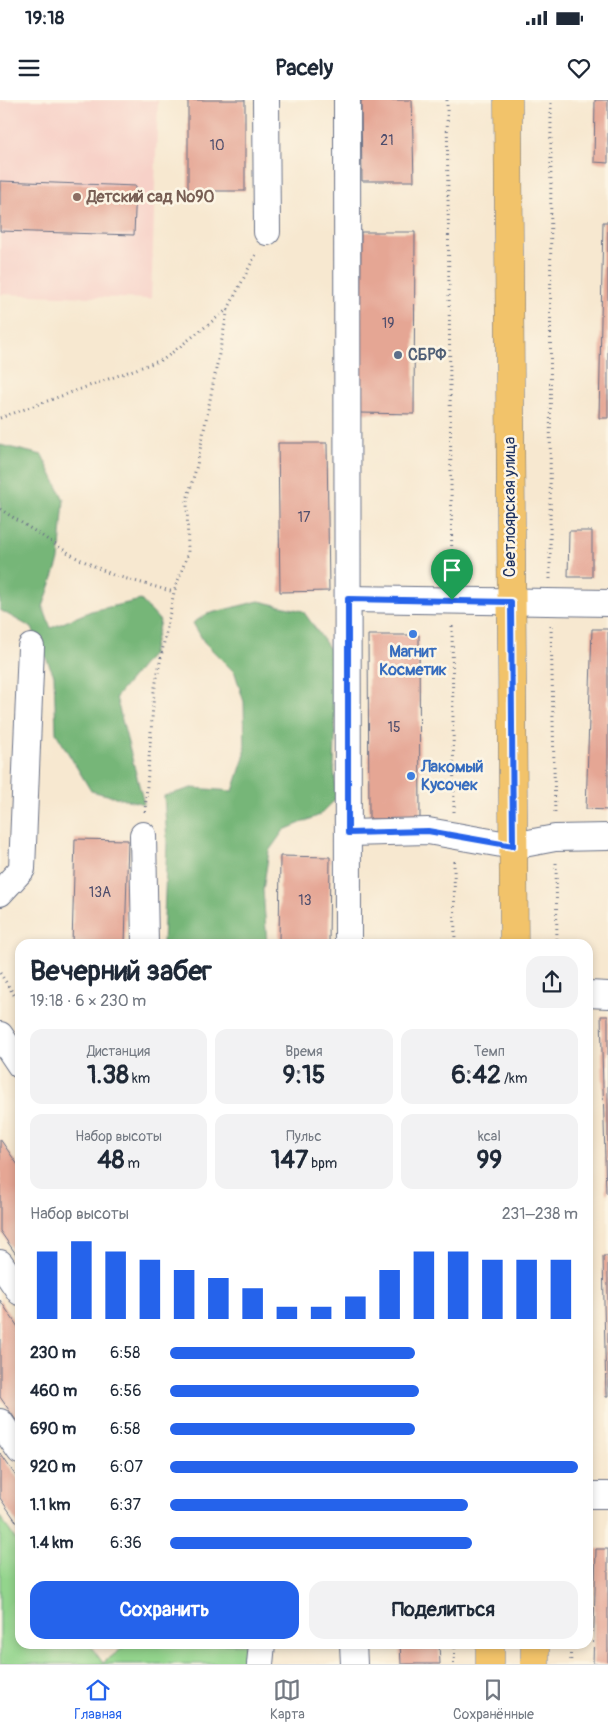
<!DOCTYPE html>
<html lang="ru">
<meta charset="utf-8">
<style>
:root{--surface:#fff;--page:#f2f2f3;--text:#1f2937;--muted:#747a83;--line:#e0e1e3;--accent:#2563eb}
body{margin:0;font-family:Pangolin,sans-serif;background:var(--page);color:var(--text);height:100vh;display:flex;flex-direction:column;font-size:19px;white-space:nowrap}
*{box-sizing:border-box;margin:0}
p{font-size:16px;color:var(--muted)}
.icon{flex:none;width:28px;height:28px;fill:none;stroke:currentColor;stroke-width:2;stroke-linecap:round;stroke-linejoin:round}
.map{position:relative;flex:1;overflow:hidden}
.sheet{position:absolute;left:15px;top:839px;width:578px;height:710px;display:flex;flex-direction:column;background:var(--surface);border-radius:15px;box-shadow:0 2px 8px #0003}
.sheet>*{flex:none}
.pin{position:absolute;display:grid;place-items:center;width:42px;height:42px;color:#fff;margin:-51px -21px;border-radius:50% 50% 50% 0;rotate:-45deg;box-shadow:0 0 5px #0007}
.pin .icon{rotate:45deg}
.round{display:grid;place-items:center;flex:none;width:52px;height:52px;border-radius:15px;background:var(--page)}
.summary{display:flex;align-items:center;justify-content:space-between;height:85px;padding:0 15px}
h1{font-size:28px;font-weight:700;line-height:38px}
.metrics{display:grid;grid-template-columns:repeat(3,1fr);gap:8px;height:85px;padding:5px 15px}
.metrics div{display:grid;align-content:center;border-radius:12px;background:var(--page);text-align:center}
.metrics b{font-size:25px;font-weight:700}
.metrics small{font-size:14px;font-weight:400}
.metrics p{font-size:14px}
.chart{height:140px;padding:10px 15px}
.chart p{display:flex;justify-content:space-between}
.chart svg{width:100%;height:90px;margin-top:5px;stroke:var(--accent);stroke-width:6}
.cta{display:flex;gap:10px;margin-top:auto;padding:10px 15px}
.cta a{flex:1;height:58px;border-radius:15px;background:var(--accent);color:#fff;font-size:20px;font-weight:700;line-height:58px;text-align:center}
.cta a+a{background:var(--page);color:var(--text)}
ul{padding:0 15px;list-style:none;font-size:16px}
li{display:grid;grid-template-columns:80px 60px 1fr;align-items:center;height:38px}
li i{height:12px;border-radius:6px;background:var(--accent)}
.status{display:flex;justify-content:space-between;align-items:center;height:35px;padding:0 25px;background:var(--surface);direction:ltr}
.status svg{height:14px;fill:currentColor}
header{display:flex;justify-content:space-between;align-items:center;height:65px;padding:0 15px;background:var(--surface);font-size:22px;font-weight:700}
.dock{display:flex;justify-content:space-around;align-items:center;height:70px;border-top:1px solid var(--line);background:var(--surface);font-size:14px;color:var(--muted)}
.dock a{display:grid;justify-items:center;gap:2px}
.dock .active{color:var(--accent)}
.map>svg:first-child{display:block}
.built{fill:#f7d1c8}
.green{fill:#93d48c;stroke:#578275}
.forest{fill:#76b678;stroke:#48726b}
.building{fill:#e5a694}
.lines{fill:none;stroke-linecap:round;stroke-linejoin:round}
.minor-casing{stroke:#687086;stroke-width:28}
.major-casing{stroke:#687086;stroke-width:29}
.path{stroke:#687086;stroke-width:3;stroke-dasharray:1 4;stroke-linecap:butt}
.minor{stroke:#fff;stroke-width:26}
.major{stroke:#f2c36a;stroke-width:28}
.route-casing{stroke:#fff;stroke-width:10}
.route{stroke:#2563eb;stroke-width:6}
.education-dot{fill:#8d6e63;stroke:#fcf5e5;stroke-width:2}
.service-dot{fill:#5c6f8a;stroke:#fcf5e5;stroke-width:2}
.shop-dot{fill:#3f7fe0;stroke:#fcf5e5;stroke-width:2}
.labels{text-anchor:middle;dominant-baseline:central;stroke-width:5;stroke-linejoin:round;paint-order:stroke}
.number-label{font-size:14px;fill:#4e4d6c}
.education-label{font-size:16px;font-weight:bold;fill:#785e54;stroke:#fcf5e5;text-anchor:start}
.service-label{font-size:16px;font-weight:bold;fill:#4e5e75;stroke:#fcf5e5;text-anchor:start}
.street-label{font-size:16px;fill:#1b2f5e;stroke:#fcf5e5}
.shop-label{font-size:16px;font-weight:bold;fill:#366cbe;stroke:#fcf5e5}
</style>
<div class="status"><b>19:18</b><svg viewBox="0 0 49 12"><path d="M0 12V9h3v3zM5 12V6h3v6zM10 12V3h3v9zM15 12V0h3v12zM26 1h20v11H26zM47 4h2v5h-2z"/></svg></div>
<header><svg class="icon" aria-label="menu" viewBox="0 0 24 24"><path d="M4 6h16M4 12h16M4 18h16"/></svg>Pacely<svg class="icon" aria-label="heart" viewBox="0 0 24 24"><path d="M12 20l-8-8c-3-5 5-10 8-4 3-6 11-1 8 4z"/></svg></header>
<div class="map">
<svg width="608" height="1564" viewBox="0 0 608 1564">
<rect width="100%" height="100%" fill="#fcf5e5"/>
<filter id="ink" filterUnits="userSpaceOnUse"><feTurbulence type="fractalNoise" baseFrequency=".02" numOctaves="2"/><feDisplacementMap in="SourceGraphic" scale="10" xChannelSelector="R" yChannelSelector="G"/><feConvolveMatrix kernelMatrix="1 2 1 2 8 2 1 2 1" color-interpolation-filters="sRGB"/></filter>
<filter id="wash" filterUnits="userSpaceOnUse"><feTurbulence type="fractalNoise" baseFrequency=".0096" numOctaves="4" result="noise"/><feDisplacementMap in="SourceGraphic" scale="20" xChannelSelector="R" yChannelSelector="G"/><feGaussianBlur stdDeviation="1.12" result="paint"/><feColorMatrix in="noise" values="0 0 0 0 0 0 0 0 0 0 0 0 0 0 0 0 0 1.4 0 .05"/><feComposite in="paint" operator="in"/></filter>
<g filter="url(#wash)">
<rect width="100%" height="100%" fill="#f7e8d0"/>
<polygon class="built" points="0,0 158,0 151,199 0,194"/>
<polygon class="green" points="0,1417 20,1446 20,1544 89,1544 103,1563 128,1544 245,1544 248,1564 0,1564"/>
<g class="forest">
<polygon points="0,345 42,355 64,400 59,460 43,507 51,528 91,511 141,500 160,521 152,554 116,597 144,704 91,691 56,633 54,575 32,528 0,510"/>
<polygon points="259,501 303,511 330,549 337,585 334,667 337,698 320,715 284,730 269,751 263,790 267,844 163,844 167,741 164,696 192,688 233,691 245,654 244,602 235,573 204,542 193,523 207,514"/>
</g>
<g id="blocks">
<g class="building">
<rect x="188" y="0" width="57" height="91"/>
<polygon points="361,0 412,0 414,81 362,81"/>
<polygon points="595,0 608,0 608,63 594,62"/>
<polygon points="0,81 136,86 134,135 0,131"/>
<polygon points="603,122 608,122 608,318 599,318"/>
<polygon points="361,132 415,132 414,314 360,313"/>
<polygon points="278,343 327,343 329,491 280,492"/>
<polygon points="569,431 592,431 592,477 568,477"/>
<polygon points="592,529 608,529 608,710 586,709"/>
<polygon points="368,535 419,535 420,719 369,719"/>
<polygon points="75,739 128,740 125,844 72,844"/>
<polygon points="280,756 330,757 329,844 279,844"/>
<polygon points="601,916 608,916 608,1093 606,1093"/>
<polygon points="0,1039 20,1068 20,1160 0,1131"/>
<polygon points="603,1156 608,1156 608,1297 606,1297"/>
<polygon points="0,1200 20,1230 20,1326 0,1297"/>
<polygon points="0,1353 20,1382 20,1427 0,1398"/>
<polygon points="596,1449 608,1449 608,1564 593,1564"/>
<polygon points="400,1544 439,1544 440,1564 401,1564"/>
</g>
</g>
</g>
<g filter="url(#ink)">
<use href="#blocks" fill-opacity="0" stroke="#687086" stroke-width="1"/>
<g class="lines">
<defs>
<g id="minor">
<polyline points="266,0 267,132"/>
<polyline points="347,0 348,844"/>
<polyline points="348,499 608,503"/>
<polyline points="348,733 428,731 513,746 555,738 608,737"/>
<polyline points="143,735 145,844"/>
<polyline points="0,793 22,769 31,547"/>
<polyline points="588,894 608,895"/>
<polyline points="0,935 20,965"/>
<polyline points="0,1163 20,1192"/>
<polyline points="0,1322 20,1351"/>
<polyline points="588,1395 608,1395"/>
<polyline points="353,1544 354,1564"/>
<polyline points="260,1564 262,1544"/>
</g>
<g id="major">
<polyline points="508,0 514,844"/>
<polyline points="490,1544 490,1564"/>
<polyline points="535,1544 535,1564"/>
</g>
</defs>
<use href="#minor" class="minor-casing"/>
<use href="#major" class="major-casing"/>
<g class="path">
<polyline points="447,0 452,477"/>
<polyline points="0,318 164,259 228,209 257,152"/>
<polyline points="0,409 75,457 113,475 174,492"/>
<polyline points="550,479 551,0"/>
<polyline points="452,526 454,712"/>
<polyline points="551,526 555,714"/>
<polyline points="145,712 154,592 174,492 188,453 187,400 197,365 228,209"/>
<polyline points="454,761 455,844"/>
<polyline points="556,763 557,844"/>
<polyline points="0,873 20,904"/>
<polyline points="570,1544 571,1564"/>
<polyline points="454,1564 455,1544"/>
</g>
<use href="#minor" class="minor"/>
<use href="#major" class="major"/>
</g>
</g>
<g class="lines" filter="url(#ink)">
<defs>
<polygon id="route" points="348,499 511,502 513,746 428,731 348,733"/>
</defs>
<use href="#route" class="route-casing"/>
<use href="#route" class="route"/>
</g>
<circle class="education-dot" cx="77" cy="97" r="5"/>
<circle class="service-dot" cx="398" cy="255" r="5"/>
<g class="shop-dot">
<circle cx="413" cy="534" r="5"/>
<circle cx="411" cy="676" r="5"/>
</g>
<g class="labels">
<g class="number-label">
<text x="387" y="40">21</text>
<text x="217" y="45">10</text>
<text x="388" y="223">19</text>
<text x="304" y="417">17</text>
<text x="394" y="627">15</text>
<text x="100" y="792">13А</text>
<text x="305" y="800">13</text>
</g>
<g class="education-label">
<text x="87" y="97">Детский сад №90</text>
</g>
<g class="service-label">
<text x="408" y="255">СБРФ</text>
</g>
<g class="street-label">
<text transform="translate(510 407) rotate(-90)">Светлоярская улица</text>
</g>
<g class="shop-label">
<text x="413" y="552">Магнит<tspan x="413" dy="18">Косметик</tspan></text>
<text x="421" y="667" text-anchor="start">Лакомый<tspan x="421" dy="18">Кусочек</tspan></text>
</g>
</g>
</svg>
<div class="pin" style="left:452px;top:500px;background:#1e9e55"><svg class="icon" aria-label="arrive" viewBox="0 0 24 24"><path d="M6 21V4h12l-3 4 3 4H6"/></svg></div>
<section class="sheet">
<div class="summary"><div><h1>Вечерний забег</h1><p>19:18 · 6 × 230 m</p></div><a class="round"><svg class="icon" aria-label="share" viewBox="0 0 24 24"><path d="M12 15V3M7 8l5-5 5 5M5 13v7h14v-7"/></svg></a></div>
<div class="metrics">
<div><p>Дистанция</p><b>1.38<small> km</small></b></div>
<div><p>Время</p><b>9:15</b></div>
<div><p>Темп</p><b>6:42<small> /km</small></b></div>
</div>
<div class="metrics">
<div><p>Набор высоты</p><b>48<small> m</small></b></div>
<div><p>Пульс</p><b>147<small> bpm</small></b></div>
<div><p>kcal</p><b>99</b></div>
</div>
<div class="chart"><p><span>Набор высоты</span>231–238 m</p>
<svg viewBox="0 0 160 44" preserveAspectRatio="none"><path d="M5 44V11M15 44V6M25 44V11M35 44V15M45 44V20M55 44V24M65 44V29M75 44V38M85 44V38M95 44V33M105 44V20M115 44V11M125 44V11M135 44V15M145 44V15M155 44V15"/></svg>
</div>
<ul>
<li><b>230 m</b>6:58<i style="width:60%"></i></li>
<li><b>460 m</b>6:56<i style="width:61%"></i></li>
<li><b>690 m</b>6:58<i style="width:60%"></i></li>
<li><b>920 m</b>6:07<i style="width:100%"></i></li>
<li><b>1.1 km</b>6:37<i style="width:73%"></i></li>
<li><b>1.4 km</b>6:36<i style="width:74%"></i></li>
</ul>
<div class="cta"><a>Сохранить</a><a>Поделиться</a></div>
</section>
</div>
<nav class="dock">
<a class="active"><svg class="icon" aria-label="home" viewBox="0 0 24 24"><path d="M3 11l9-7 9 7M6 9v11h12V9"/></svg>Главная</a>
<a><svg class="icon" aria-label="map" viewBox="0 0 24 24"><path d="M3 6l6-2 6 2 6-2v14l-6 2-6-2-6 2zM9 4v14M15 6v14"/></svg>Карта</a>
<a><svg class="icon" aria-label="saved" viewBox="0 0 24 24"><path d="M7 4h10v16l-5-4-5 4z"/></svg>Сохранённые</a>
</nav>
